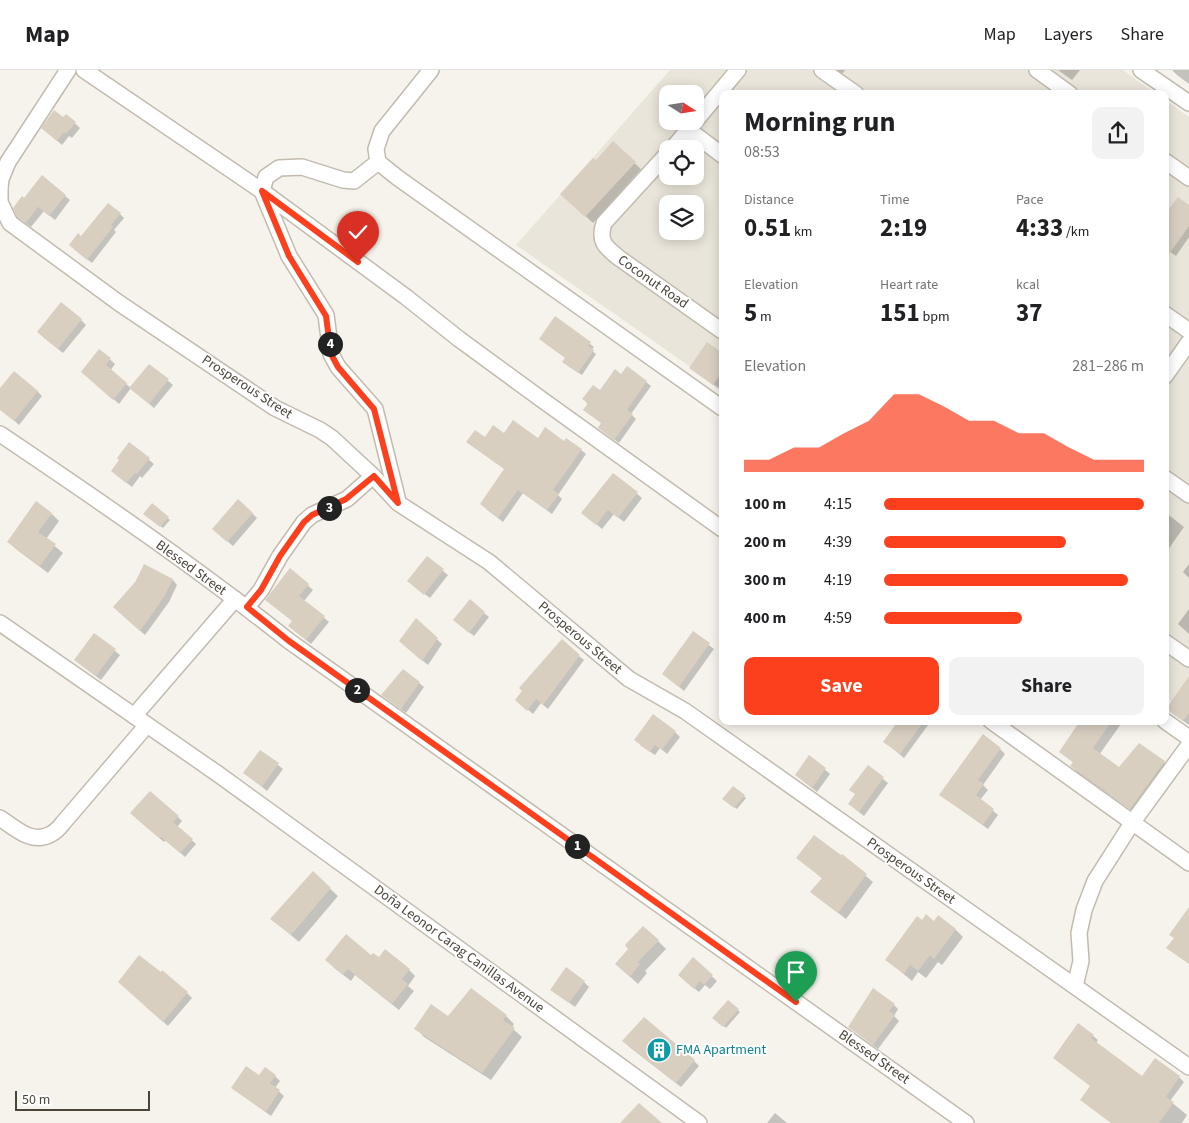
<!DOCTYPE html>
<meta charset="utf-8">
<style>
:root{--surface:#fff;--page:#f2f2f2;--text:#202124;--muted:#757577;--line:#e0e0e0;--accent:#fc3f1d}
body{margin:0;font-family:"Source Sans 3",sans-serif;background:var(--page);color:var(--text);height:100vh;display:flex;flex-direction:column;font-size:19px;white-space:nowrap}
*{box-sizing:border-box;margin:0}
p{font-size:16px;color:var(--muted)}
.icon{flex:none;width:28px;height:28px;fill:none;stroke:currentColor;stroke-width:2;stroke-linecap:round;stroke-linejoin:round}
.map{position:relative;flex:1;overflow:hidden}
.side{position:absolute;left:719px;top:20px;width:450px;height:635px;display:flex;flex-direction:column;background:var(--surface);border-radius:10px;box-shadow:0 2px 12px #0003}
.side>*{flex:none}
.needle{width:32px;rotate:102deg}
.fabs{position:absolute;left:659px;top:15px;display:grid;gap:10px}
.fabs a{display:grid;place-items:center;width:45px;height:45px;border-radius:10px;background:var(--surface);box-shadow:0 2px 12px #0003;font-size:25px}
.scale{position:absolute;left:15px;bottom:12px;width:135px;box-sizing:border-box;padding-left:5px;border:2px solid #4b4439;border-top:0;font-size:14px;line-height:18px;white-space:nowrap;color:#4b4439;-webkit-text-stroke:4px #fff;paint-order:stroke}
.pin{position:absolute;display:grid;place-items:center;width:42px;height:42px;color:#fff;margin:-51px -21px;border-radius:50% 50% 50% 0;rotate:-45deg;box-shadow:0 0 5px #0007}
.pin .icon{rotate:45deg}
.km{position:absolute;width:25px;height:25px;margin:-12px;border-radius:50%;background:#222;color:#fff;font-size:14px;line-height:25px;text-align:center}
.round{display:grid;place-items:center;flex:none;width:52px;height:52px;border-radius:10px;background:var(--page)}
.head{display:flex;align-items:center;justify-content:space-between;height:85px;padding:0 25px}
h1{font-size:28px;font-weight:700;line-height:38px}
.figures{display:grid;grid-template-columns:repeat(3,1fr);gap:8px;height:85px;padding:5px 25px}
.figures div{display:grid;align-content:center}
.figures b{font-size:25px;font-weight:700}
.figures small{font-size:14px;font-weight:400}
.figures p{font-size:14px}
.chart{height:140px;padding:10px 25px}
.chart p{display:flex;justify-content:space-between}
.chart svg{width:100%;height:90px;margin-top:5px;fill:var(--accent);opacity:.7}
.primary-button{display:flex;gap:10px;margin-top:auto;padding:10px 25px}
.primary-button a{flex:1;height:58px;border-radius:10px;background:var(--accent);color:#fff;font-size:20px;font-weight:700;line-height:58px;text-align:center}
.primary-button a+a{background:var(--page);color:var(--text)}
ul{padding:0 25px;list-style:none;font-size:16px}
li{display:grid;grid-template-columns:80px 60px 1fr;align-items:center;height:38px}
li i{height:12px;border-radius:6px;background:var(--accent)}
header{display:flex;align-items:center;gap:30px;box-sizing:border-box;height:70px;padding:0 25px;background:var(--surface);border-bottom:1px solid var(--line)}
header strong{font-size:24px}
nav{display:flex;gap:28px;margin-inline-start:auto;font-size:18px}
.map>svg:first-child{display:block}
.residential{fill:#eae5da;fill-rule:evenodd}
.shadow{fill:#0003}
.building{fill:#d8cfc1}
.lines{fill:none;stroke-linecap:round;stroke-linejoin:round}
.street-casing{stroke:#c2bbae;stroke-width:18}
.street{stroke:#fff;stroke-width:15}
.route-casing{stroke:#fff;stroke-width:10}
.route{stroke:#fc3f1d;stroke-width:6}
.labels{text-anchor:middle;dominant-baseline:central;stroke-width:4;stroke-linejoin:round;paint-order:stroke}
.street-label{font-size:14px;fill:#4b4439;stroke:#fff}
.culture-label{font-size:14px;fill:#0d838f;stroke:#fff;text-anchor:start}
</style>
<header>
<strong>Map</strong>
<nav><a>Map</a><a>Layers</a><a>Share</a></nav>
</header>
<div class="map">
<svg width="1189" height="1053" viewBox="0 0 1189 1053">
<rect width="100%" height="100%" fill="#f6f3ec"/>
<g class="residential">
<path d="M670,0H1123L1156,24H722V319L516,175ZM668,24H695V51H668ZM668,79H695V106H668ZM668,134H695V161H668Z"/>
<polygon points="1165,30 1189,47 1189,643 1165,627"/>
</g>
<g class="shadow">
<polygon points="837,0 845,0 842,4"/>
<polygon points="1058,0 1080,0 1072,10"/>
<polygon points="1172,0 1189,0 1189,14 1177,5"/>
<polygon points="66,45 80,58 72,68 69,66 62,75 48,63"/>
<polygon points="613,73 641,99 593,153 562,124 596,92"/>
<polygon points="65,126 70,130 55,150 44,141 31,157 24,152 15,138"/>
<polygon points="1189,137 1189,167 1176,186 1165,178 1165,147"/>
<polygon points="120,144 124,148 114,160 116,162 92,193 74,179 81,168"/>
<polygon points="555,248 594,277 591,280 596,284 582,305 567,295"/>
<polygon points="81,250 86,255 63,283 43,267"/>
<polygon points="707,274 722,285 722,313 719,319 696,302"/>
<polygon points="99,280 115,294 110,301 131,318 149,295 173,315 154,338 131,318 119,334 82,301"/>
<polygon points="621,305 646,312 651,316 631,344 636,349 619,373 599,358 602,354 584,329 600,322"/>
<polygon points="0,320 37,321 42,326 19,355 5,342 0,329"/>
<polygon points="504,365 565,373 581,380 586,384 558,425 562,429 552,444 523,423 503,452 486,439 505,400 485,368"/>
<polygon points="129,373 154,394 142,408 140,406 132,417 117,405"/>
<polygon points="614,404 642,428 624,452 614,444 602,459 588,447"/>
<polygon points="152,435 170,450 163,458 145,444"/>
<polygon points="1165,442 1184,457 1165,484"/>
<polygon points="252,443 257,448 233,476 219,464"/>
<polygon points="52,444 59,451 46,469 63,483 48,503 16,479 9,472"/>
<polygon points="427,488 448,505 430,528 414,516"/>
<polygon points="1189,494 1189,508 1183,502"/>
<polygon points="144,496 173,510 177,515 169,532 145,565 119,542"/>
<polygon points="290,500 313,520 304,531 329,552 311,574 295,561"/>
<polygon points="1189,539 1189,564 1178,554"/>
<polygon points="484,543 489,547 474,566 460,555"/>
<polygon points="416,550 442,574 428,595 405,576"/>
<polygon points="693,563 714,579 684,621 663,604"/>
<polygon points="95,565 120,585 101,610 81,595"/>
<polygon points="579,586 584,590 548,639 541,633 533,644 517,630 524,621"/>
<polygon points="419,613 424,617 406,643 382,625"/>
<polygon points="1189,624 1189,655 1172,643"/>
<polygon points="900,651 931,651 904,688 885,672"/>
<polygon points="1081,651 1118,651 1121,654 1099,685 1120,699 1164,692 1170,698 1137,744 1078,703 1072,696 1074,693 1060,682"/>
<polygon points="675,662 680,667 667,684 660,678 655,685 640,675"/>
<polygon points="1000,679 1005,684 983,715 988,720 980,730 998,745 988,759 946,729"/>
<polygon points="261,682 283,699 267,721 245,703"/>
<polygon points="810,687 830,704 817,722 796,705"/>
<polygon points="868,697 888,713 864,746 855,739"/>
<polygon points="744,726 746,728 737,739 726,731"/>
<polygon points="178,747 182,751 177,757 196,774 185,787 166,770 164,772 136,748"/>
<polygon points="842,786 873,812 846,849 811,822 823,809 798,788 841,787"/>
<polygon points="313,803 338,826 299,872 272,849"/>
<polygon points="922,852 935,853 956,860 963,867 942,895 938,892 926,908 918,902 912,911 887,890"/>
<polygon points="658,871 666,879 645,901 647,903 638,914 625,902"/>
<polygon points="371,887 409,900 415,906 408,916 414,921 399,940 355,905 351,911 333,897"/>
<polygon points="693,889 717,911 710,919 705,915 699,922 684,910"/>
<polygon points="584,912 589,917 575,937 551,919"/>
<polygon points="187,923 192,928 168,956 144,935"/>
<polygon points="728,931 740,942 726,958 714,948"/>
<polygon points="894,935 898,939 894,946 899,951 878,979 849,957"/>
<polygon points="506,946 514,954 512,958 522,967 491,1010 424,967 416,958 449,948"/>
<polygon points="1093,966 1098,970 1096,973 1142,1008 1155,990 1179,1007 1184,1012 1170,1031 1187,1045 1182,1053 1111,1053 1091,1016 1054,988"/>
<polygon points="628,976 694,991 699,996 681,1017"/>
<polygon points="275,1006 280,1011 275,1018 284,1026 271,1046 232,1018 259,1007"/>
<polygon points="775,1043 787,1053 767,1053"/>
</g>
<g class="building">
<polygon points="54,40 63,47 66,44 76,52 66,64 64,62 57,71 41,58"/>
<polygon points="613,71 636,92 585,147 560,124 593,88 596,90"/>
<polygon points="42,105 66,125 49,146 38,137 26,153 17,147 13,138 22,126 24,128"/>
<polygon points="1178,127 1189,135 1189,156 1165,190 1165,144"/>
<polygon points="108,133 121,143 111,155 113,157 87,190 69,175 78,163 81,166"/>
<polygon points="61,232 82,249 58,279 37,262"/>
<polygon points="555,246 591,272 588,276 594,280 578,303 562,292 565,288 539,269"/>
<polygon points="707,272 722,283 722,302 713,315 689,298"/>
<polygon points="99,279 111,288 106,295 127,313 113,330 81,302"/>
<polygon points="149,294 169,309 149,334 129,318"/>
<polygon points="627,296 647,311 627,340 633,344 614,370 598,358 601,353 583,340 588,333 582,329 593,315 600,320 615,299 621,304"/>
<polygon points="14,301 38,321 14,351 0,340 0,318"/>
<polygon points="513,350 538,368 545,357 564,371 566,368 582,379 553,420 559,424 547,440 518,420 498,448 480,434 504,399 466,372 475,360 485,367 493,355 504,363"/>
<polygon points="129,372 150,388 137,404 135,403 126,413 111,401 119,390 117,388"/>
<polygon points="613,403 638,422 618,448 608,440 596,455 581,443"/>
<polygon points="238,429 253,443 227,472 212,459"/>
<polygon points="36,431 52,443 38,462 56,474 40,496 7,472"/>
<polygon points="152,433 169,447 160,457 143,444"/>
<polygon points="427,486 444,499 424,525 407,511"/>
<polygon points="144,494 173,509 164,527 140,561 113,537 136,511"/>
<polygon points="290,498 309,514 299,526 325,546 306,570 288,556 292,551 265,530"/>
<polygon points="470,529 485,542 469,563 453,550"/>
<polygon points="416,548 438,568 422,591 399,571"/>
<polygon points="693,561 710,573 679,617 662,604"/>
<polygon points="94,563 116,579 96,606 74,590"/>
<polygon points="562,569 580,585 543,635 536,629 527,641 515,630 522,621 519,618"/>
<polygon points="403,599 420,612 401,639 381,625"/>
<polygon points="1189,606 1189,643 1183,651 1166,639"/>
<polygon points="653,644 676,661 662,680 655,675 650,682 634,670"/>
<polygon points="898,651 924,651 900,684 883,672"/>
<polygon points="1080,651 1112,651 1093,678 1119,697 1139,673 1165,691 1130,739 1070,696 1073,692 1059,682"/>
<polygon points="983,664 1001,678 978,710 984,714 976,725 994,739 983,755 939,725"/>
<polygon points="260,680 279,693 262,717 243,703"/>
<polygon points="809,685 826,698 812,718 795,705"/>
<polygon points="868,695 884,707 859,742 848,734 855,724 849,720"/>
<polygon points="733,716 745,725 734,738 722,729"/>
<polygon points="150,721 179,746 173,752 193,769 180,783 161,767 159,768 130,743"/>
<polygon points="814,765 841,785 842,784 867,804 838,843 810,822 822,808 796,788"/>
<polygon points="313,801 331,818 291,865 270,849"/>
<polygon points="1189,837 1189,894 1166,878 1174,868 1169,865"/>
<polygon points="926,844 934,851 938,845 956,859 934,889 930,885 918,901 910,895 904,904 885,890 917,846 922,850"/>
<polygon points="643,856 659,870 638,892 640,894 630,907 615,894 628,879 625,875"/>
<polygon points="346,864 371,885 373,883 379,887 385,879 410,899 402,909 408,914 392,934 348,899 343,905 325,890"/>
<polygon points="139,885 161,902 162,900 188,922 163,952 118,912"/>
<polygon points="693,887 713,905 704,915 700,911 694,919 678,905"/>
<polygon points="566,897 585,911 569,933 550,920"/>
<polygon points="471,918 507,945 503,950 515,958 482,1003 414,959 431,934 448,946"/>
<polygon points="873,918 895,934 889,941 895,945 873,975 848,957"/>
<polygon points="728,930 739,939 723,957 712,948"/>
<polygon points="644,947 695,990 676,1013 622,971"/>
<polygon points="1078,953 1094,965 1091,968 1142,1006 1155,988 1180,1006 1166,1027 1174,1032 1159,1053 1111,1053 1080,1030 1090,1016 1053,988"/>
<polygon points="246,996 259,1005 265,997 276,1005 270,1013 280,1020 266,1042 231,1018"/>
<polygon points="639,1033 662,1053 620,1053"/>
</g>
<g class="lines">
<defs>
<g id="street">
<polyline points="84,0 262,121 406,227 459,269 541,329 722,459"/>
<polyline points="431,0 382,61 376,79 378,92 398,108 722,338"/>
<polyline points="822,0 856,24"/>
<polyline points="1037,0 1070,24"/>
<polyline points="1141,0 1189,33"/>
<polyline points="689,60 722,85"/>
<polyline points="672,79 738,0"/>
<path d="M668,83L604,153C598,171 605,177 619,188L722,261"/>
<polyline points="1165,91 1189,108"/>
<polyline points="378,92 354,111 343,110 302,97 279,98 266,107 262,121 289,186 326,245 331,284 338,297 375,339 398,431"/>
<polyline points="0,118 0,132 10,153 119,233 275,338 320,360 332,368 373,406 398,433 489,492 629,609 685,641 1189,997"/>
<polyline points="0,118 1,109 8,92 68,0"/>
<polyline points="1165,244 1189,261"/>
<polyline points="1165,306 1189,272"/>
<path d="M0,364C98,430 196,497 289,571L966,1053"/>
<polyline points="1165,408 1189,425"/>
<polyline points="247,537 261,520 280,486 304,452 312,445 347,429 373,406"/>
<polyline points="0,553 218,704 699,1053"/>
<polyline points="1165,572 1189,589"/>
<polyline points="134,646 235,529"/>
<polyline points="991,651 1189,793"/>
<polyline points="1165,651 1189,668"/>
<path d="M0,748C15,758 32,775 51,764C55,762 60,757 63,753L147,655"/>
<polyline points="1075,916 1081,891 1079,863 1084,840 1095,811 1132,753 1189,675"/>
</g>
</defs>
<use href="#street" class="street-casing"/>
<use href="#street" class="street"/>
</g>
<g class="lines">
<defs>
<polyline id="route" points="358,192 262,121 289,186 326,246 331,284 338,297 374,339 398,433 374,406 346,429 312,445 304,452 280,486 261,520 247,537 289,571 796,932"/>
</defs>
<use href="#route" class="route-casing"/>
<use href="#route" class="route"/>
</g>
<defs>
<symbol id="building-disc" viewBox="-11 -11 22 22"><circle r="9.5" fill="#0f9aa8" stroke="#fff"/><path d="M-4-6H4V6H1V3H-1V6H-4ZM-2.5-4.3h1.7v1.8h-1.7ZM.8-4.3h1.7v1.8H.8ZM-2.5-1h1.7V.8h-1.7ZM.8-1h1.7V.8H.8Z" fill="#fff"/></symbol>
</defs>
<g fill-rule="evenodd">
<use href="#building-disc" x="645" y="966" width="28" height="28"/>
</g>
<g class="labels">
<g class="street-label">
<text transform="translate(653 212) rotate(35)">Coconut Road</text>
<text transform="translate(247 317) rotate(33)">Prosperous Street</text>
<text transform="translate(191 498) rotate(36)">Blessed Street</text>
<text transform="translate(580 568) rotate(40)">Prosperous Street</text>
<text transform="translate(911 801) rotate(35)">Prosperous Street</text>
<text transform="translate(459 879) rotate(36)">Doña Leonor Carag Canillas Avenue</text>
<text transform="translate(874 987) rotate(35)">Blessed Street</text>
</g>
<g class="culture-label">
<text x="676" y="980">FMA Apartment</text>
</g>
</g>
</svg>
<div class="fabs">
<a><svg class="needle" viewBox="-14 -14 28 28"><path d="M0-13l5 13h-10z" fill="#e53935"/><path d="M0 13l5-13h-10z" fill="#757577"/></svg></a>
<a><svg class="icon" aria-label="locate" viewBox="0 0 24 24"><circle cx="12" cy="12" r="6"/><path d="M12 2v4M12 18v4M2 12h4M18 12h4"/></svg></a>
<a><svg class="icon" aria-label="layers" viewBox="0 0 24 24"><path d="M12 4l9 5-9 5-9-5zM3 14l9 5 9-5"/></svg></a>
</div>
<div class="scale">50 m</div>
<div class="pin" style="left:796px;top:932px;background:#1e9e55"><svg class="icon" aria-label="arrive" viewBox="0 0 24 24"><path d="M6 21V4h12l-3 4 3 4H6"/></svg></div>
<div class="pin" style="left:358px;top:192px;background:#d93025"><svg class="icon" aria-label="check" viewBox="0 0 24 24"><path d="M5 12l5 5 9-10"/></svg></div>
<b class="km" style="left:577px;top:776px">1</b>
<b class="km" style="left:357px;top:620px">2</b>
<b class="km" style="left:329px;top:438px">3</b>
<b class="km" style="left:330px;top:274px">4</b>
<section class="side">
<div class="head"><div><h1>Morning run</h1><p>08:53</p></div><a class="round"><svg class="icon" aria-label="share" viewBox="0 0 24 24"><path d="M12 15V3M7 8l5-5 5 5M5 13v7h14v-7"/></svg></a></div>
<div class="figures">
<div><p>Distance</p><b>0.51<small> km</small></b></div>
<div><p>Time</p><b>2:19</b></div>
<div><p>Pace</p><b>4:33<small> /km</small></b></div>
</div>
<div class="figures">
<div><p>Elevation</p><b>5<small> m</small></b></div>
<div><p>Heart rate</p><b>151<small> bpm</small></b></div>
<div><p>kcal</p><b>37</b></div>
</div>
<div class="chart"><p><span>Elevation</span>281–286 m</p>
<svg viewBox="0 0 160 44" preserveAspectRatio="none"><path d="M0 44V38L10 38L20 32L30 32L40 25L50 19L60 6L70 6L80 12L90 19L100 19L110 25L120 25L130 32L140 38L150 38L160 38V44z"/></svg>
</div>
<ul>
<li><b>100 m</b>4:15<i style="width:100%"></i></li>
<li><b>200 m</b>4:39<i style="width:70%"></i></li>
<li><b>300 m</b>4:19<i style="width:94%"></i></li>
<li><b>400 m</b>4:59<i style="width:53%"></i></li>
</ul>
<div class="primary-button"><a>Save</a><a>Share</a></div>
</section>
</div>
